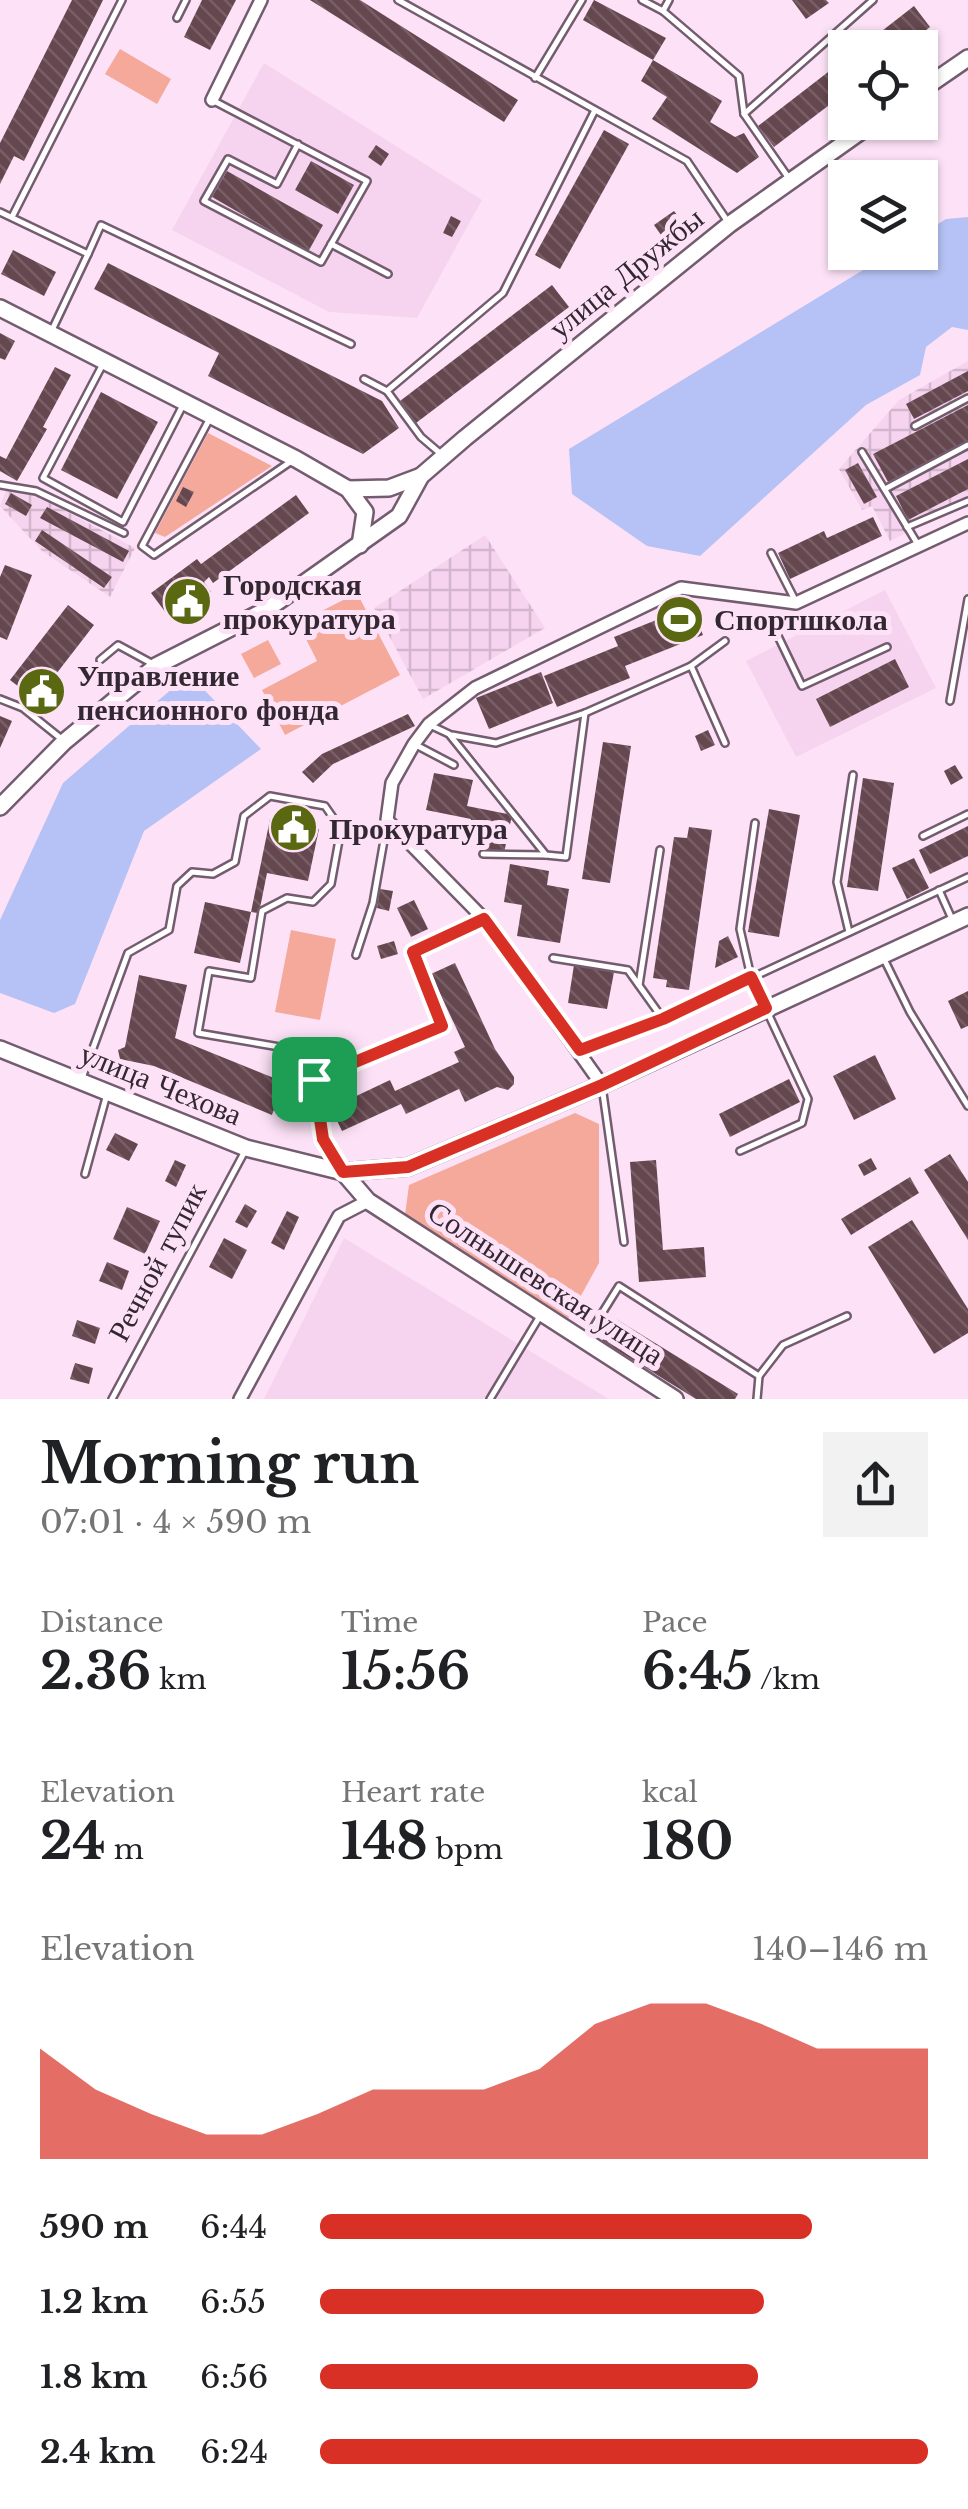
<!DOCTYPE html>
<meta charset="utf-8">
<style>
:root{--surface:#fff;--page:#f2f2f2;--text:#202124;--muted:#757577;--accent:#d93025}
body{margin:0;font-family:"Libre Baskerville",serif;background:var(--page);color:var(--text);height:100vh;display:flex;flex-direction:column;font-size:38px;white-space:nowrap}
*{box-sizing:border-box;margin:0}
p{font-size:32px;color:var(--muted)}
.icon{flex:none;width:55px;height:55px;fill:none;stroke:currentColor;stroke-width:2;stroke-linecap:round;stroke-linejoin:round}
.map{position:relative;height:1399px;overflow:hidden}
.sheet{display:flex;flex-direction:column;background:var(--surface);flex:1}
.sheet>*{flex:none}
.controls{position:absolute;left:828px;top:30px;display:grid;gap:20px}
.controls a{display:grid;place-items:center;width:110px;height:110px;border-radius:0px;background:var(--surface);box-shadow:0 2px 8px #0004;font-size:50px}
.pin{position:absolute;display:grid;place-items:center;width:85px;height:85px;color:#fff;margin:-42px;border-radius:20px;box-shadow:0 5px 15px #0006}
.round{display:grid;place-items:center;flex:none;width:105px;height:105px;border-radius:0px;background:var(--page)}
.headline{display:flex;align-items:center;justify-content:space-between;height:170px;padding:0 40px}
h1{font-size:55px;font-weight:700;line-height:75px}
.metrics{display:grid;grid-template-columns:repeat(3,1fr);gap:15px;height:170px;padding:10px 40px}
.metrics div{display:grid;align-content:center}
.metrics b{font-size:50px;font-weight:700}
.metrics small{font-size:28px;font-weight:400}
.metrics p{font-size:28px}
.chart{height:280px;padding:20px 40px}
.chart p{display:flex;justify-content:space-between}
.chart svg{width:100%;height:180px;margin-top:10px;fill:var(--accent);opacity:.7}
ul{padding:0 40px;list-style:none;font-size:32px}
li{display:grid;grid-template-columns:160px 120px 1fr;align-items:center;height:75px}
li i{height:25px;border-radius:12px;background:var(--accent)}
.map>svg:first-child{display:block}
.built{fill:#f6d4ef}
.industrial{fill:url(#industrial-grid)}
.green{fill:#f4a99b}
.water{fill:#b6c2f5}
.building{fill:url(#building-back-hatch)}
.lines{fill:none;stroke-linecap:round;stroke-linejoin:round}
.lane-casing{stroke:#745c6f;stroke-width:10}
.street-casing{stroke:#745c6f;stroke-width:16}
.secondary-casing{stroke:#745c6f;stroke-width:20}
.lane{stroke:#fff;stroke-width:5}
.street{stroke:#fff;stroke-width:11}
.secondary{stroke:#fff;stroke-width:15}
.route-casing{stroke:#fff;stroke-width:20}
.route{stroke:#d93025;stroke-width:12}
.labels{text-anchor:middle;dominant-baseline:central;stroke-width:10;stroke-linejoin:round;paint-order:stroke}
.street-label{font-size:30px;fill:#332831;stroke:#fde2f7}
.poi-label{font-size:30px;font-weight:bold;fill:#332831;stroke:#fde2f7;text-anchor:start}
</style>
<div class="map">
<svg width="968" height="1399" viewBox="0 0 968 1399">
<defs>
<pattern id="industrial-grid" width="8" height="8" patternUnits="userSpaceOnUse" patternTransform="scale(2.5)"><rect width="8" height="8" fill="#f6d4ef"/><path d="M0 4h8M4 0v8" fill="none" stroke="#d3b6cd"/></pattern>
<pattern id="building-back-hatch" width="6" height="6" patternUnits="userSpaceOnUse" patternTransform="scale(2.5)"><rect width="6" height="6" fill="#65474f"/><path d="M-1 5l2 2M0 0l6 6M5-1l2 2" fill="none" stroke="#785f66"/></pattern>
</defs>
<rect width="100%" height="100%" fill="#fde2f7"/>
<g class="built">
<polygon points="264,63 482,200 417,318 329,312 172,230"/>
<polygon points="885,590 936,688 796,757 746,661"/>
<polygon points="344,1238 609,1399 264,1399"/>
</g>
<g class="industrial">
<polygon points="968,361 968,502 890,541 872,506 862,510 839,469 899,400"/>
<polygon points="6,490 32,493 135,548 110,597 42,551 0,506"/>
<polygon points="485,535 545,628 423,699 374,608"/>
</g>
<g class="green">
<polygon points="120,49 171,79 157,104 105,74"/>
<polygon points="208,433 272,466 165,537 155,533"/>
<polygon points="357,593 400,675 285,735 262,690 317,661 298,623"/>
<polygon points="268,640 281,664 254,678 241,654"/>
<polygon points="291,930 336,939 320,1020 275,1012"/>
<polygon points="575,1113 599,1124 599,1263 568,1319 405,1215 409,1185"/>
</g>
<g class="water">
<polygon points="968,217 968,330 952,327 926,347 920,375 866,405 700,556 647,546 572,494 569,449 891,253 920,252 920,235 946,219"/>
<polygon points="189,674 261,749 144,831 75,1004 54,1013 0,993 0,920 63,783"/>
</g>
<g class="building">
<polygon points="72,0 103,0 24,161 14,156 0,184 0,143"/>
<polygon points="202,0 236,0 210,50 184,37"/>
<polygon points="310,0 360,0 518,100 504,122"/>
<polygon points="594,0 666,38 653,60 583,20"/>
<polygon points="792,0 826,0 829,3 806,19"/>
<polygon points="914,6 930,27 904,48 860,48"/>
<polygon points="845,59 845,93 774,147 758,126"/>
<polygon points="653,60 722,101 710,122 735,137 744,133 759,157 737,173 652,119 667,97 641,81"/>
<polygon points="604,130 629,144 560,269 535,255"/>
<polygon points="376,145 389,154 381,166 368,157"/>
<polygon points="311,161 354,185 338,214 295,190"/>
<polygon points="227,171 323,225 308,252 212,197"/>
<polygon points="674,211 681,220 661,235 654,225"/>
<polygon points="451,216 461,221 452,237 443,233"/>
<polygon points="13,250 56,272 44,296 1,274"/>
<polygon points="108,263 382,401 399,428 363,454 208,376 219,353 94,289"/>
<polygon points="552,285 569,307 416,423 400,401"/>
<polygon points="0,333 15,341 5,360 0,358"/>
<polygon points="55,367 71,375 43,427 47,429 17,481 0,471 0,456 6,459"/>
<polygon points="968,371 968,391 914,419 906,404"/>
<polygon points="101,392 158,422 117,499 61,470"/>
<polygon points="968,405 968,441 888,482 873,454"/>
<polygon points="968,459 968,489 908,520 896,496"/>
<polygon points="858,463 877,497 864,504 845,470"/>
<polygon points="183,487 194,492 186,507 176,501"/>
<polygon points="11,493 32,505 26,516 5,504"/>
<polygon points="296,495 309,513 213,583 209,577 204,582 211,592 172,621 151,593 197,559 201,564"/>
<polygon points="47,507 129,551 123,562 40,518"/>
<polygon points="873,517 882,536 790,579 778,553 824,531 827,538"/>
<polygon points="42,530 112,577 104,588 35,541"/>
<polygon points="5,565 32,575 7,640 0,637 0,577"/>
<polygon points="68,605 94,625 36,700 10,680"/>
<polygon points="691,606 703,635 625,666 630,678 557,707 544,676 618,646 614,637"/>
<polygon points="895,659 909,687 830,727 816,699"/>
<polygon points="541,672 553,703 489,729 476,698"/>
<polygon points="408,714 415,726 333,764 313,783 302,772 322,754"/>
<polygon points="0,716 12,721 0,748"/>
<polygon points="708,730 715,745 701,751 695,736"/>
<polygon points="603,742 631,746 610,883 582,879"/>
<polygon points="955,765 963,778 951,785 944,771"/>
<polygon points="434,773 473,780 467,806 512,815 504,853 465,845 471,819 426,810"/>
<polygon points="863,778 894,783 878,891 847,887"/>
<polygon points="769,809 800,815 779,937 748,932"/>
<polygon points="270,819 319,829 308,881 267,873 259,913 251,912"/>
<polygon points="968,826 968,856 930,874 919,850"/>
<polygon points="689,827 712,830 689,990 666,987 667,980 653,978 674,837 687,838"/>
<polygon points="914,858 929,888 907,899 892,868"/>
<polygon points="510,864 549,871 547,885 569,889 560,943 517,936 522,905 504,902"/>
<polygon points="380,889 393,891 389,911 377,908"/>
<polygon points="414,900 428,929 411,937 397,908"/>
<polygon points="205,902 251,912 240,963 194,953"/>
<polygon points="728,936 738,957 715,968 719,941"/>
<polygon points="394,941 398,954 381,959 377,946"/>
<polygon points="455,963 495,1049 514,1077 514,1084 508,1090 497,1087 465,1102 459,1089 406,1114 401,1104 342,1131 331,1108 390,1080 395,1091 459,1062 454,1052 465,1047 431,974"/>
<polygon points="574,965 614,972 607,1009 568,1003"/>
<polygon points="139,975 187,985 175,1038 284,1082 272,1115 154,1066 120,1059 118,1050 125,1047"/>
<polygon points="968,991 968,1026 961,1029 948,1001"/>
<polygon points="875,1055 896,1099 854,1120 833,1076"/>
<polygon points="789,1079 800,1102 730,1137 719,1114"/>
<polygon points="115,1133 138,1144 129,1161 106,1150"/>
<polygon points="950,1154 968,1182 968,1240 924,1170"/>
<polygon points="871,1158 877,1169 864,1176 858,1165"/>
<polygon points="175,1160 186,1165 176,1187 165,1181"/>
<polygon points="656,1160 663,1250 704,1247 706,1277 639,1282 630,1162"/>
<polygon points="910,1177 919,1193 851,1235 841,1219"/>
<polygon points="245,1204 257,1211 247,1228 235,1222"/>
<polygon points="127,1207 160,1221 145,1254 113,1239"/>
<polygon points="287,1211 299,1217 284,1250 271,1243"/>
<polygon points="912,1220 968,1309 968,1333 934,1354 868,1247"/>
<polygon points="224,1238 247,1250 232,1279 209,1267"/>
<polygon points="107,1262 129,1271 122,1290 99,1281"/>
<polygon points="616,1319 738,1394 735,1399 696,1399 602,1341"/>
<polygon points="77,1320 100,1328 95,1344 72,1336"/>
<polygon points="75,1363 93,1368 89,1384 70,1379"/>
</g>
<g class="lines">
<defs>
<g id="lane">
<polyline points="398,0 687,161 728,222"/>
<polyline points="642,0 663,11"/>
<polyline points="669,0 663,11 739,76 744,114 788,177"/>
<polyline points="177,18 186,0"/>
<polyline points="535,78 582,0"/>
<polyline points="214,101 367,181 321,262 204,201 228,159 277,184 298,144"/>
<polyline points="744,114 873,0"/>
<polyline points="0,212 88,254 52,330"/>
<polyline points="13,215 122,0"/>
<polyline points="331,244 388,274"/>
<polyline points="88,254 101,225 351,344"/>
<polyline points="104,362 43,478 123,522 183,405"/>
<polyline points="364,379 387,391"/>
<polyline points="210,418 142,546 154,555 293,460"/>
<polyline points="915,426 968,398"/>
<polyline points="862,452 917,543"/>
<polyline points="441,454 421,437 387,391 503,293 594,112"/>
<polyline points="0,485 36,491 124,533"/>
<polyline points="885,489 968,445"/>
<polyline points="907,527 968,501"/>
<polyline points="771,553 795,600"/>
<polyline points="775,630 802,686 887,647"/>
<polyline points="100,660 118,645 153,664"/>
<polyline points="691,666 725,743"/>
<polyline points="0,699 23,708 64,741"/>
<polyline points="950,701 968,599"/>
<polyline points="432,726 449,734 546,855 566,857 585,713"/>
<polyline points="452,735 496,743 585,713 691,666 725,641"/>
<polyline points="416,745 454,765"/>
<polyline points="923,836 968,814"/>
<polyline points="483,854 546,855"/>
<polyline points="939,890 952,919"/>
<polyline points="849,932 837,882 853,775"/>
<polyline points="356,955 373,903 387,823"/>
<polyline points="883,957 910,1012 968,1106"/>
<polyline points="553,958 628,970 663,1019"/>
<polyline points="639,985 660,850"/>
<polyline points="580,1050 663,1019 968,877"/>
<polyline points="82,1078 128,953 169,930 177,886 192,872 213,874 235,862 244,816 270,796 325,806 341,829 331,884 313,902 287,898 262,911 251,978 209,971 198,1033 303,1051 314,1079"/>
<polyline points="602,1086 624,1242"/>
<polyline points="740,1151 802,1123 808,1099 751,977 740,929 755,823"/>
<polyline points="341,1169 323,1139 314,1079 442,1026 413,952 481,920"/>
<polyline points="85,1174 107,1094"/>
<polyline points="586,1339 619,1286 759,1376 757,1399"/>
<polyline points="759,1376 783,1345 847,1316"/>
<polyline points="112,1399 245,1151"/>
<polyline points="490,1399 540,1316"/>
</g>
<g id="street">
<polyline points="212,100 261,0"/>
<polyline points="602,1085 484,919 387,820 392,783 414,744 429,724 475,688 681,588 796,603 968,523"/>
<polyline points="240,1399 339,1216 368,1201"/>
</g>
<g id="secondary">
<polyline points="920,91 968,58"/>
<polyline points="0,308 296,459 348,489 365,512 360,545"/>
<polyline points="348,489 389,488 421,476"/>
<polyline points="0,807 64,742 156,666 266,610 399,516 421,476 465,438 730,224 874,122"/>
<polyline points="0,1049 246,1148 343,1172 408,1167 602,1085 968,916"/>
<polyline points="343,1172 368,1201 675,1399"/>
</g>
</defs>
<use href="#lane" class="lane-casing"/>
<use href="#street" class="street-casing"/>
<use href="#secondary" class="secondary-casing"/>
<use href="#lane" class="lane"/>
<use href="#street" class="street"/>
<use href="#secondary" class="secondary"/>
</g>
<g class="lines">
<defs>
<polygon id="route" points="484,919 580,1050 663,1019 751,977 766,1008 602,1085 408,1167 343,1172 323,1139 314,1079 442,1026 413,952"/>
</defs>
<use href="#route" class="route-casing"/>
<use href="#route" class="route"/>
</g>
<defs>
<symbol id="civic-disc" viewBox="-11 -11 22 22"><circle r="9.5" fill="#5a6911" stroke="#fde2f7"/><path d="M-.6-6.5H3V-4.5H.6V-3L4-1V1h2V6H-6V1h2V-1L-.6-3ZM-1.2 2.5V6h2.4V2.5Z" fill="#fff"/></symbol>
<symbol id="stadium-disc" viewBox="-11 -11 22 22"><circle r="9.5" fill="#5a6911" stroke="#fde2f7"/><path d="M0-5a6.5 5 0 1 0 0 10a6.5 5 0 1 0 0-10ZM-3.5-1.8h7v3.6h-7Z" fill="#fff"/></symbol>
</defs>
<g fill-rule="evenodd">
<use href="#civic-disc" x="160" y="574" width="55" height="55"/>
<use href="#stadium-disc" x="652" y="592" width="55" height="55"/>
<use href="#civic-disc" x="14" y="664" width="55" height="55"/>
<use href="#civic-disc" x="266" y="800" width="55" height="55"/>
</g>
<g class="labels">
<g class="street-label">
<text transform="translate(626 273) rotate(-39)">улица Дружбы</text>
<text transform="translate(161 1084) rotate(22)">улица Чехова</text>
<text transform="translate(157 1262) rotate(-62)">Речной тупик</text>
<text transform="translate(546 1283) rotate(33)">Солнышевская улица</text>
</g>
<g class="poi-label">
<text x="223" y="584">Городская<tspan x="223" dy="34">прокуратура</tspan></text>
<text x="714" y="619">Спортшкола</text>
<text x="77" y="675">Управление<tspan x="77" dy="34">пенсионного фонда</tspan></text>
<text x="329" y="828">Прокуратура</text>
</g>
</g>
</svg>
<div class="controls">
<a><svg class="icon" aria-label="locate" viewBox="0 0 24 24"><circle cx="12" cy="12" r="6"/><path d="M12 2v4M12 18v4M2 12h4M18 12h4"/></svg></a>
<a><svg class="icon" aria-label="layers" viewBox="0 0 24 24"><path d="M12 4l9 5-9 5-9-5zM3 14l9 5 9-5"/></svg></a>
</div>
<div class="pin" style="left:314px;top:1079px;background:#1e9e55"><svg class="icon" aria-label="arrive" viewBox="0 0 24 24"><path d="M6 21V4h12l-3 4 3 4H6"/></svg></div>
</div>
<section class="sheet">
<div class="headline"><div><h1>Morning run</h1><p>07:01 · 4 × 590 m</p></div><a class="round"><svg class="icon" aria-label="share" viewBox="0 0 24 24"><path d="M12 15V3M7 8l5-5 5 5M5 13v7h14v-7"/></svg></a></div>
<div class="metrics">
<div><p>Distance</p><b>2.36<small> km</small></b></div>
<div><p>Time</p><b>15:56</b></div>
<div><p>Pace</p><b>6:45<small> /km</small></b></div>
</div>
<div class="metrics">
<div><p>Elevation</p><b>24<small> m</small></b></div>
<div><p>Heart rate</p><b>148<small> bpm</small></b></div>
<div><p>kcal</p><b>180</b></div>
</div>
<div class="chart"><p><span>Elevation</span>140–146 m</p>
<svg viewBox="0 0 160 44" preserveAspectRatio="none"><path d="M0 44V17L10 27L20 33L30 38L40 38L50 33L60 27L70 27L80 27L90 22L100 11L110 6L120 6L130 11L140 17L150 17L160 17V44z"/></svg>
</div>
<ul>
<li><b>590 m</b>6:44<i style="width:81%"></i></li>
<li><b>1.2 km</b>6:55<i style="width:73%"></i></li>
<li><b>1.8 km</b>6:56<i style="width:72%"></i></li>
<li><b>2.4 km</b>6:24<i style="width:100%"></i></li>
</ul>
</section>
